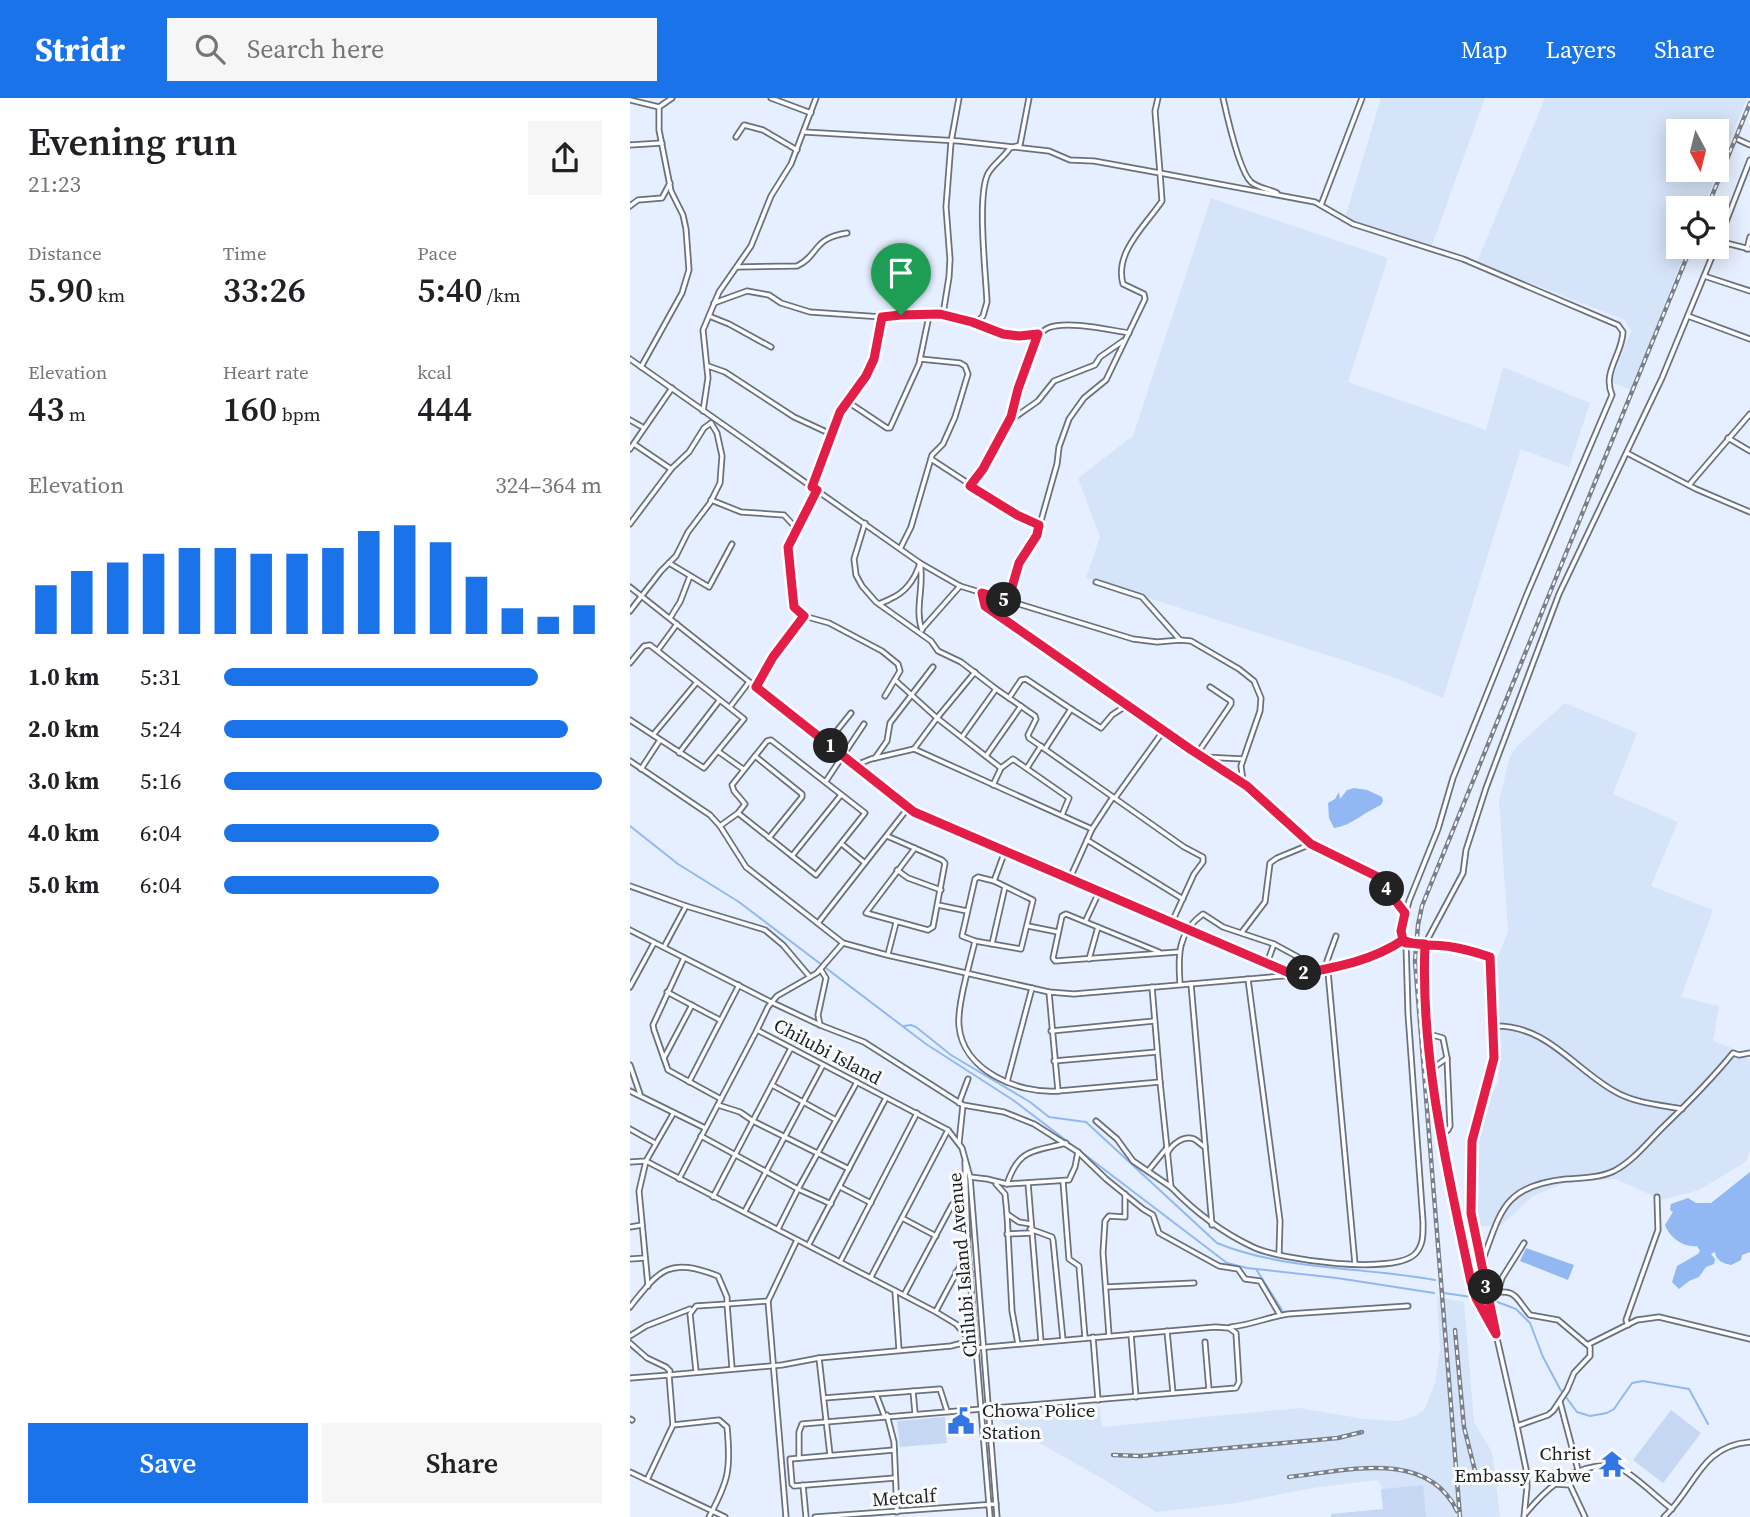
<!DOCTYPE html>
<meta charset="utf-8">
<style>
:root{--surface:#fff;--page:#f6f6f6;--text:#202124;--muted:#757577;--accent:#1a73e8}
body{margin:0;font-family:"Source Serif 4",serif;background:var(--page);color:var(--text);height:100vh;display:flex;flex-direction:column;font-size:26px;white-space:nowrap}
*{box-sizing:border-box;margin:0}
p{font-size:23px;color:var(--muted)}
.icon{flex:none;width:38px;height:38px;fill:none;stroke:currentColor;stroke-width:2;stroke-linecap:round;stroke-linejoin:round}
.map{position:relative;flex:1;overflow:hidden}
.side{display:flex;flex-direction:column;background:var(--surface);width:630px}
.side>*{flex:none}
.needle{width:46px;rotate:173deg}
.buttons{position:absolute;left:1036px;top:21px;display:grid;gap:14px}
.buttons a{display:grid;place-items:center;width:63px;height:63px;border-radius:0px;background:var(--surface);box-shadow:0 4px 18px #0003;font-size:35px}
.pin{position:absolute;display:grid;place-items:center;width:60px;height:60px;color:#fff;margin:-72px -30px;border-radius:50% 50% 50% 0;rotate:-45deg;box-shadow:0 0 7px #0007}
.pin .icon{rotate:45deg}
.km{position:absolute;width:35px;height:35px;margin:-18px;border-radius:50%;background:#222;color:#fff;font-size:19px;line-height:35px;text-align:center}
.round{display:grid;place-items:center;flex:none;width:74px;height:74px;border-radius:0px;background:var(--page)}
.headline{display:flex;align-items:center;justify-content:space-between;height:119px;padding:0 28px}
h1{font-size:38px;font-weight:600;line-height:52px}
.stats{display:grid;grid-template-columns:repeat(3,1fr);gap:10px;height:119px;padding:7px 28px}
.stats div{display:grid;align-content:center}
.stats b{font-size:35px;font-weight:600}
.stats small{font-size:19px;font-weight:400}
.stats p{font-size:19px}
.chart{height:196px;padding:14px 28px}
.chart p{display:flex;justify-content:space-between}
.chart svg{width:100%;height:126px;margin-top:7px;stroke:var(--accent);stroke-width:6}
.button{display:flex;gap:14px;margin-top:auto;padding:14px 28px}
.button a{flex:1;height:80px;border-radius:0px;background:var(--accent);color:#fff;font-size:28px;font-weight:600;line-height:80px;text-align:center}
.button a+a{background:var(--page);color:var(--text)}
ul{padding:0 28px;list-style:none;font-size:23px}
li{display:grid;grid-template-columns:112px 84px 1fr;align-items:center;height:52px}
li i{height:18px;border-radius:9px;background:var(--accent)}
header{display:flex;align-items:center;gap:42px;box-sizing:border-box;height:98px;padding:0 35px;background:var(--accent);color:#fff}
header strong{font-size:33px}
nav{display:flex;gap:38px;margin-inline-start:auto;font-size:24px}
.search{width:490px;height:63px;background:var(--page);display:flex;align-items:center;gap:18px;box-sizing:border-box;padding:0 24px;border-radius:0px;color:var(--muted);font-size:26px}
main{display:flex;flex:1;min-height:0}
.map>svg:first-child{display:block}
.built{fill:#d6e4f9;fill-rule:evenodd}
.green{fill:#c5d7f2}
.water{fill:#92b8f4}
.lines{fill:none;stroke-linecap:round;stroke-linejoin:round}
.stream{stroke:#92b8f4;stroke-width:2}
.minor-casing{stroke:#69717e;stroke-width:7}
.minor{stroke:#fff;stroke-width:3.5}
.rail-casing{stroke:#79808a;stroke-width:4.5}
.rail{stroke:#fcfcfc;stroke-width:2;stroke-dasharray:5;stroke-linecap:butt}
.route-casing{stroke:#fff;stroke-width:14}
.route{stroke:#e11d48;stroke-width:9}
.labels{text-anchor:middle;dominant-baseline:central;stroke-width:6;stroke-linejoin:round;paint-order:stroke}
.street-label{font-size:19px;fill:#1b1f24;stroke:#fcfcfc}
.poi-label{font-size:19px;fill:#1b1f24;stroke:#fcfcfc;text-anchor:start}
</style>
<header>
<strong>Stridr</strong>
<div class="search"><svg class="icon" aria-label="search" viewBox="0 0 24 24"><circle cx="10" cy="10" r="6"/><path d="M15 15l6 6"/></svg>Search here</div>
<nav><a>Map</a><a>Layers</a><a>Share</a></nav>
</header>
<main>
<section class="side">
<div class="headline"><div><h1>Evening run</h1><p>21:23</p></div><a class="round"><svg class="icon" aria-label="share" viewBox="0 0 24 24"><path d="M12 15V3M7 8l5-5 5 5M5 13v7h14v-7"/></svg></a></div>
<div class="stats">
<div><p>Distance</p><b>5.90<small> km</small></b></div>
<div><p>Time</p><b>33:26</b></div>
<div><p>Pace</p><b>5:40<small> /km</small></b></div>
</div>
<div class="stats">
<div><p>Elevation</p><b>43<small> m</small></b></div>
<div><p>Heart rate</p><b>160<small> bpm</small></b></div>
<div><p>kcal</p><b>444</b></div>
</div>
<div class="chart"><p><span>Elevation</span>324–364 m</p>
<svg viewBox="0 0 160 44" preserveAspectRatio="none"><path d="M5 44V27M15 44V22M25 44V19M35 44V16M45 44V14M55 44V14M65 44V16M75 44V16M85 44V14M95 44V8M105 44V6M115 44V12M125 44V24M135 44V35M145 44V38M155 44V34"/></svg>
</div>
<ul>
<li><b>1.0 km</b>5:31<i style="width:83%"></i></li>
<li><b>2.0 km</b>5:24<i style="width:91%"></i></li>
<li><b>3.0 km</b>5:16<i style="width:100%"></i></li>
<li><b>4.0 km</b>6:04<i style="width:57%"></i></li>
<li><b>5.0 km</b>6:04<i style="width:57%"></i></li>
</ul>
<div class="button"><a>Save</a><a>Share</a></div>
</section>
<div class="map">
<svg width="1120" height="1419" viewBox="0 0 1120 1419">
<rect width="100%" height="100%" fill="#e6efff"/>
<g class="built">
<polygon points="751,0 855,0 801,150 715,120"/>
<path d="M915,0H1117L1073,110H1048V149H1057L1001,292L981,284L1001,233L995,222L847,164ZM1048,33H1087V72H1048Z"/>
<polygon points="581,100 758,160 718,284 856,332 873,269 960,305 939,369 891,351 813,600 768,581 722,565 456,480 470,439 448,380 503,338"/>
<polygon points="935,605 1007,635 983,696 1048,724 1021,788 1083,812 1051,899 1089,908 1083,943 1107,952 1120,962 1120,1053 1116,1064 1069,1092 1032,1102 986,1081 934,1085 902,1099 871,1128 847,1128 842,1071 850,1017 869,983 864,869 878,833 869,703 880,658 888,647"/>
<polygon points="807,1199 834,1204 844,1324 862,1354 870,1419 796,1419 792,1387 753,1391 747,1382 683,1390 600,1406 526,1414 478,1384 362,1318 470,1309 472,1329 669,1310 734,1321 768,1323 785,1318 795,1311 805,1285 810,1251"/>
</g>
<g class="green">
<polygon points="1041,1312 1071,1335 1033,1385 1003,1362"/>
<polygon points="315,1319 317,1345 270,1349 267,1323"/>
<polygon points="793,1387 796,1419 701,1419 701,1416 753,1411 751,1391"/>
</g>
<g class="water">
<path d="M724,690L737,692L752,699L753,703L751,707C734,714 723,727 704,730L699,720L698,705L705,701L709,694L710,701L717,692Z"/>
<path d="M1120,1074V1154L1112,1157L1111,1162L1101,1167C1093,1165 1086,1163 1085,1154L1081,1156L1085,1161L1084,1166L1076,1169L1069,1179L1059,1183L1049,1191L1042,1184L1047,1168L1068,1156L1070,1153L1067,1148C1054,1150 1039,1139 1035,1127L1043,1114L1040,1112L1041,1106L1058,1100L1066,1105H1081Z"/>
<polygon points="896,1150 944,1167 938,1182 890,1163"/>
</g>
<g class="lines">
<g class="stream">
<polyline points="0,728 48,766 109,804 296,946 383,1002 597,1165 617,1170 707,1180 804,1195"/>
<path d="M274,928L281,927L286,929L321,957L400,1004L419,1019L456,1024L587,1145C652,1172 734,1169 805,1182"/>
<polyline points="626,1171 652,1212"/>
<polyline points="814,1195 841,1199"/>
<polyline points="850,1201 856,1202"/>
<polyline points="862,1202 886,1211 900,1225 913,1259 930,1291 947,1314 960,1318 977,1315 984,1311 1002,1285 1013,1283 1059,1291 1078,1326"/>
</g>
<defs>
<g id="minor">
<polyline points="141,0 181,15"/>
<path d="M528,0L525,13L530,75L685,104L723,126L833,161L988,227L993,234C992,257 972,274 982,297L897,496L823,680L808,731L779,803L771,833L773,842L776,845L820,848L861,859L865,960L842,1043L841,1115L866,1236"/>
<path d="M593,0C597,18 609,73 621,84C628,90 639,91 647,95"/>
<polyline points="0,2 29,9"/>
<polyline points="29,9 42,0"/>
<path d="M174,34L329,43L419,53L440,62L464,63L530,75L532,103C516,127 484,154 493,186L514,196L515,201L476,282L454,300L439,321L429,349L427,366L407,437L389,465L378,503"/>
<polyline points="106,39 114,27 133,32 167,52"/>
<polyline points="1107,41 1120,47"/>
<polyline points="0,47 32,45"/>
<polyline points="691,107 732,0"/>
<polyline points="0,108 8,102 32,100 40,85"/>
<polyline points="1088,143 1120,151"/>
<polyline points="1087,147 1120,62"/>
<polyline points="1117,151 1120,139"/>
<path d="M107,169L167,168C189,158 182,140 217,135"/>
<polyline points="1074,178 1120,193"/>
<polyline points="84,205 117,193 139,197 151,205 180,214 252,219 310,216 314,210 319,179 320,161 316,109 321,44 329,0"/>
<polyline points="310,216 342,224 373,236 389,238 408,236"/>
<polyline points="79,218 99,226 141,249"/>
<polyline points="1058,218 1120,241"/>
<path d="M345,226L353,218L357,204C356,177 346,93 359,74C365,65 374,59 380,50L390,47L399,0"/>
<polyline points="0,261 290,465 330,488 503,541 527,544 550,542 561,543 609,571 624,583 631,600 630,613 611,668 613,683 681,746 746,778 775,815"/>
<polyline points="78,268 95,274 164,319 203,337"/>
<polyline points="11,269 52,195 59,172 56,131 53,117 41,93 29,32 29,9"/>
<polyline points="218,304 257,330 260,330 289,266 299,218"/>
<polyline points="73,313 78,280 73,232 89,194 121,148 141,98 161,66 186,0"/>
<polyline points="0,322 14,330"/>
<polyline points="381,322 408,303 424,283 465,267 470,259 493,243"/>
<polyline points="1098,340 1120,353"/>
<polyline points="4,346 41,371"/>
<polyline points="0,351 42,290"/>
<polyline points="997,355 1066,391 1120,414"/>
<polyline points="301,361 387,417 409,427"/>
<polyline points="1059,387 1120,316"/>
<path d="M340,388C356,367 372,343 381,318C389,297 398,239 418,230C437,222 479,232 499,235"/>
<polyline points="182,389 210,314 236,278 244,261 252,219"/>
<polyline points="187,392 158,449 164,509 174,518 199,525 252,553 268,566 270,573 255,598"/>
<polyline points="81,402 111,414 154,417 166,430"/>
<polyline points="235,425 224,461 226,477 232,488 246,504 301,543 308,553 331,564 366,591"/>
<polyline points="0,426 42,370 59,354 74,330 81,325"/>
<polyline points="271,449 281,429 302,357 313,346 325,319 338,276 335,268 330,265 290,261"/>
<polyline points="39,465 79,489 102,446"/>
<polyline points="466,484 512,499 550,542"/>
<polyline points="0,489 278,710 188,825"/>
<polyline points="352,495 355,508 364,516 567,656 601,606 601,603 580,589"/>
<path d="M249,506C253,504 257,503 260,501C277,494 285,481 290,465C295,487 284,510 292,532"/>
<polyline points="0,513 31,473 46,458 58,434 80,405 90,385 92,358 87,335 81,325"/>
<polyline points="40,520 50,504 60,478"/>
<polyline points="292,531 330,488"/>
<polyline points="28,552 47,526"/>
<polyline points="0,565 14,548 20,547 114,621 74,670 23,637 67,584"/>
<polyline points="265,582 307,620 345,574"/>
<polyline points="126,589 143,559 174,518"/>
<polyline points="379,600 391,582 396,581 441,611 415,651"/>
<polyline points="100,609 119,584"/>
<polyline points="441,611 471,630 482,617 497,607"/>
<polyline points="0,622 23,637"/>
<polyline points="332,639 366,591 405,618 406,621 398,637 399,640 483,699 462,731 440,780"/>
<polyline points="197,645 221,615"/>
<polyline points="89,654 113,671"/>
<polyline points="49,655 89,603"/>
<polyline points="567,656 615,687"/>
<polyline points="125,658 172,696 172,699 139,740"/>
<polyline points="356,658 391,608"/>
<polyline points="574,659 613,661"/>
<polyline points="245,660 257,643 260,625 303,569"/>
<path d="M0,663L80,717L90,728L116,769L213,845L257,857L419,894L444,896L664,877C700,871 742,864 773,842"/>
<polyline points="226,667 241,661 284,651"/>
<polyline points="371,670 307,620 284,651 462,731"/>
<polyline points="397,670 411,648"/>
<polyline points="11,671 30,642"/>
<polyline points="196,683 234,626"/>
<polyline points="363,687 371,670 383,661 439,700 432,717"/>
<polyline points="483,699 554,749 573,759 573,764 564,776 542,824"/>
<polyline points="485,700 534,632"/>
<polyline points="278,710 292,718 662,876"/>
<polyline points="90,728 108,715 115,706 104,693 102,687 137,643 141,642 235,715 186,777 108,715"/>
<polyline points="257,738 312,762 315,765 303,829 298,832 236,815 285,750"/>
<polyline points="457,742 553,801"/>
<polyline points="213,747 235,765"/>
<polyline points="162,758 211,697"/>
<polyline points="267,772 278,780 311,792"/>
<polygon points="348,779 364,783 403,802 391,851 345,843 332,838 345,781"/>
<polyline points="364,783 375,753"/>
<polyline points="0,788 56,808 135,832 153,847 180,879"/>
<polyline points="308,807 337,813"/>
<polyline points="456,822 469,794"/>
<polyline points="398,828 428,834"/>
<polyline points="0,832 141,904 190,927 234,944 333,1007 374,1014 404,1026 448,1054 476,1081 513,1111 523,1117 529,1135 589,1168 608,1171 615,1181 630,1183 650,1217"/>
<polyline points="612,834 635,804 640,765 647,760 681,746"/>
<polyline points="706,838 697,863 725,1166"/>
<path d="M345,843C340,865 327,907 329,928C333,973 389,996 428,993"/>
<polyline points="213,845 187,875 147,898 138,909 127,932 318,1032 332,1050 340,1079 367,1419"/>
<polyline points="362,846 375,789"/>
<polyline points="34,849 56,808"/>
<polyline points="529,854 436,816 432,818 423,860 425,863 548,854"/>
<polyline points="258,856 266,825"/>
<polyline points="54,860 23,927 24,932 38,972 91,1001"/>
<polyline points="459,861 468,829"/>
<polyline points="637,865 644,846"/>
<polyline points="618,881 650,1123 649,1156"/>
<path d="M550,886C548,858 547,835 573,816L593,829L644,846L668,859V875"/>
<polyline points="561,886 582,1127"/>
<polyline points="0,889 24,845"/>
<polyline points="37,894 90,922"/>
<polyline points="419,894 428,993 530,984 522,889"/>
<polyline points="190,927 188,917 196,880 191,872"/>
<path d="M864,928C917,927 942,969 984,993C1004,1005 1030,1007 1052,1011"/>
<polyline points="421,933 524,923"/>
<polyline points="799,936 813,940 817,960 820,1028 818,1032 810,1036"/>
<polyline points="34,960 62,907"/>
<polyline points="424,963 527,954"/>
<polyline points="0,967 10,996"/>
<polyline points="803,970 817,960"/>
<polyline points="59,984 109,887"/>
<polyline points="377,984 402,890"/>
<polyline points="142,987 206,1022"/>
<polyline points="0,993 75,1030"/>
<polyline points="329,1005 338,981"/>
<polyline points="88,1007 110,1014 123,1023 219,1071"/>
<polyline points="466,1023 487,1041 503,1063 541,1089 530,984"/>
<polyline points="0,1031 25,1045"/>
<polyline points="71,1038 168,1091 201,1106"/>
<polyline points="329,1045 333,1007"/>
<path d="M537,1056C541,1047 553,1037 564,1041C568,1043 571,1047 575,1049"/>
<polyline points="0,1064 16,1063 43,1016"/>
<polyline points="335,1064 338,1154 360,1419"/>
<polyline points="518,1073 536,1051"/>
<polyline points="340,1079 357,1081 377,1086 439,1082 445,1069 448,1054"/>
<polyline points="49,1081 127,932"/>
<polyline points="433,1083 439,1161 449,1168 455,1240"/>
<polyline points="398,1085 411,1244"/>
<polyline points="366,1086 375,1096 377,1116 389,1124 401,1126"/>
<path d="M377,1086C389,1050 403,1054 436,1045"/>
<polyline points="210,1089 241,1105"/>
<path d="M541,1089C566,1115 591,1134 623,1149C650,1162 766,1178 786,1155C794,1146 793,1134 793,1124L778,915L776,845"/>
<polyline points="83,1099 161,950"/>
<polyline points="115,1113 193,967"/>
<polyline points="377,1116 382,1213 388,1246"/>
<polyline points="272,1120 306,1138"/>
<polyline points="0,1129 12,1127"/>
<polyline points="148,1131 168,1091 227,984"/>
<polyline points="400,1131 422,1139 423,1142 433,1242"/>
<polyline points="377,1136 401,1135"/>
<polyline points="179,1146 256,1000"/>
<polyline points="0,1161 15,1160"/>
<polyline points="210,1164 287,1015"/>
<path d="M852,1164C871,1114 872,1088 936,1081C952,1080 969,1080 984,1073C1003,1063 1017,1045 1032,1030C1057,1006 1081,982 1103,955L1109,957L1120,955"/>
<polyline points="326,1174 340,1174"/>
<polyline points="241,1179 318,1032"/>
<polyline points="18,1188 9,1093 16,1063 306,1214 326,1226 346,1250 585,1229 599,1230 606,1235 609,1284 606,1290 172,1326 169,1334 169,1360"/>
<polyline points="476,1189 564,1185"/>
<polyline points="265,1193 269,1252"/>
<polyline points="868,1194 872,1180 894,1145"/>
<path d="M857,1195C888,1191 883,1197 900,1217L928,1222L960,1249V1258L944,1275L937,1292L923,1313L918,1317L887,1328"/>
<polyline points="274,1197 322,1107 335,1094"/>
<path d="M0,1209C30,1171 39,1159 88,1178L97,1199V1206L66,1208L60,1216L66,1273"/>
<polyline points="306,1213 337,1155"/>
<polyline points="998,1227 996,1222 1028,1132 1027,1099"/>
<path d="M601,1229C621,1227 638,1219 658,1216L778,1208"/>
<polyline points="537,1233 543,1295"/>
<polyline points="501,1236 506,1299"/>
<polyline points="479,1237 473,1155 475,1123 479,1118 495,1119 495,1096"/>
<polyline points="0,1238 16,1228 60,1211"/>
<polyline points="463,1239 468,1302"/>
<polyline points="575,1244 579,1292"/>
<polyline points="0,1245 17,1260 36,1269 40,1273 39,1277 0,1280"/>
<polyline points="959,1246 1007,1222 1029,1219 1120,1241"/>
<polyline points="189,1260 200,1357"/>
<polyline points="102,1270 97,1206 138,1203"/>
<polyline points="283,1293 285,1315"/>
<polyline points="246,1296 254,1317"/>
<polyline points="194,1300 310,1291 317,1313"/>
<polyline points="930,1304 948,1372"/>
<polyline points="257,1317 264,1344 267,1414"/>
<polyline points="0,1321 2,1322"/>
<path d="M43,1327L89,1322L97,1329C101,1371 99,1382 79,1419"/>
<polyline points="264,1352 160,1361 162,1386 164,1388 265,1380"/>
<polyline points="0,1374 95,1419"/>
<polyline points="17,1382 43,1327 39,1277 152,1267 189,1260 321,1248 340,1243"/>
<polyline points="924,1386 940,1387 955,1419"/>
<polyline points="173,1387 176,1419"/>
<path d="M896,1415C916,1391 936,1373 968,1368C975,1367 983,1366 990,1370C1008,1380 1025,1398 1042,1411"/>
<polyline points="156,1419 138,1203 167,1142"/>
<polyline points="185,1419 366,1406"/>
<polyline points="894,1419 897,1389 896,1371 887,1328 866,1236 847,1200 841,1184 810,1036 799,936 794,873 795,846 833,775 836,752 856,690 929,496 1032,280 1086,149"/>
<path d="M1034,1419C1066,1389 1070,1348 1120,1344"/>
</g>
</defs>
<use href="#minor" class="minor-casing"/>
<use href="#minor" class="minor"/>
<defs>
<g id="rail">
<polyline points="1077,110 1120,5"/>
<polyline points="825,1232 834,1329 847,1381"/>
<polyline points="483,1357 510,1358 708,1340 732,1334"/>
<path d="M659,1379C715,1373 797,1350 827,1413"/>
<polyline points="830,1419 785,863 788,827 792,808 1061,149"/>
</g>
</defs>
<use href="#rail" class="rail-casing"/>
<use href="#rail" class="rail"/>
</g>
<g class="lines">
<defs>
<path id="route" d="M271,217L252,219L244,261L236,278L210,314L182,389L187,392L158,449L164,509L174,518L143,559L126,589L284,714L664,877C701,870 741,864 773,842C786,849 807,846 822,849C835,851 848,855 860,859L864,960L842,1043L841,1115L866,1236L846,1200L841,1184C818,1074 790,960 795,846L776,845L773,842L771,833L775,815L746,778L681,746L617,688L560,651L355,508L352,495L378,503L389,465L407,437L409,427L387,417L340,388L353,371L381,319L388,291L408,236L389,238L373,236L342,224L310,216L271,217"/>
</defs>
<use href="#route" class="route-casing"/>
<use href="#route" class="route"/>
</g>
<defs>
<symbol id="civic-bare" viewBox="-9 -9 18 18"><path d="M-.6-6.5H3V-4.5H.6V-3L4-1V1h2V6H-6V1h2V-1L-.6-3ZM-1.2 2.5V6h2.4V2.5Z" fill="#3276e3" stroke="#fcfcfc" stroke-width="2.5" paint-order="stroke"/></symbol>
<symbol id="temple-bare" viewBox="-9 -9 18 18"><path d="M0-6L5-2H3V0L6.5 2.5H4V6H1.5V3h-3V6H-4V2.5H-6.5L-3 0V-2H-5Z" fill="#3276e3" stroke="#fcfcfc" stroke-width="2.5" paint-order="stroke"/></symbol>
</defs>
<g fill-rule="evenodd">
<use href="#civic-bare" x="312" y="1304" width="38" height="38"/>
<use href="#temple-bare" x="963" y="1347" width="38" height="38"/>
</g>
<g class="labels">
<g class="street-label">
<text transform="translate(198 953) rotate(28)">Chilubi Island</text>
<text transform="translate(332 1167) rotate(-95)">Chilubi Island Avenue</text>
<text transform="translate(274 1399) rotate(-4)">Metcalf</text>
</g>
<g class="poi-label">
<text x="352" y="1312">Chowa Police<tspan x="352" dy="22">Station</tspan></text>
<text x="961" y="1355" text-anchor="end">Christ<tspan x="961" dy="22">Embassy Kabwe</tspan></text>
</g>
</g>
</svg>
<div class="buttons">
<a><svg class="needle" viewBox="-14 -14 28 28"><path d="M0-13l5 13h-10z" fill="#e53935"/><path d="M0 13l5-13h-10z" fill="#757577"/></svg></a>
<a><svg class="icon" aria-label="locate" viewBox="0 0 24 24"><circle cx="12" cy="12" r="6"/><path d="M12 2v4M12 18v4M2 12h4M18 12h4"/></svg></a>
</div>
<div class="pin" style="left:271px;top:217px;background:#1e9e55"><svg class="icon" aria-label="arrive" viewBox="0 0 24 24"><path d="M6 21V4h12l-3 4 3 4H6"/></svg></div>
<b class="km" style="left:201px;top:648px">1</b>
<b class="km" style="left:674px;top:875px">2</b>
<b class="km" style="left:856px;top:1189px">3</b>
<b class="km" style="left:757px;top:791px">4</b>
<b class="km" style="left:374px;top:502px">5</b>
</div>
</main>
